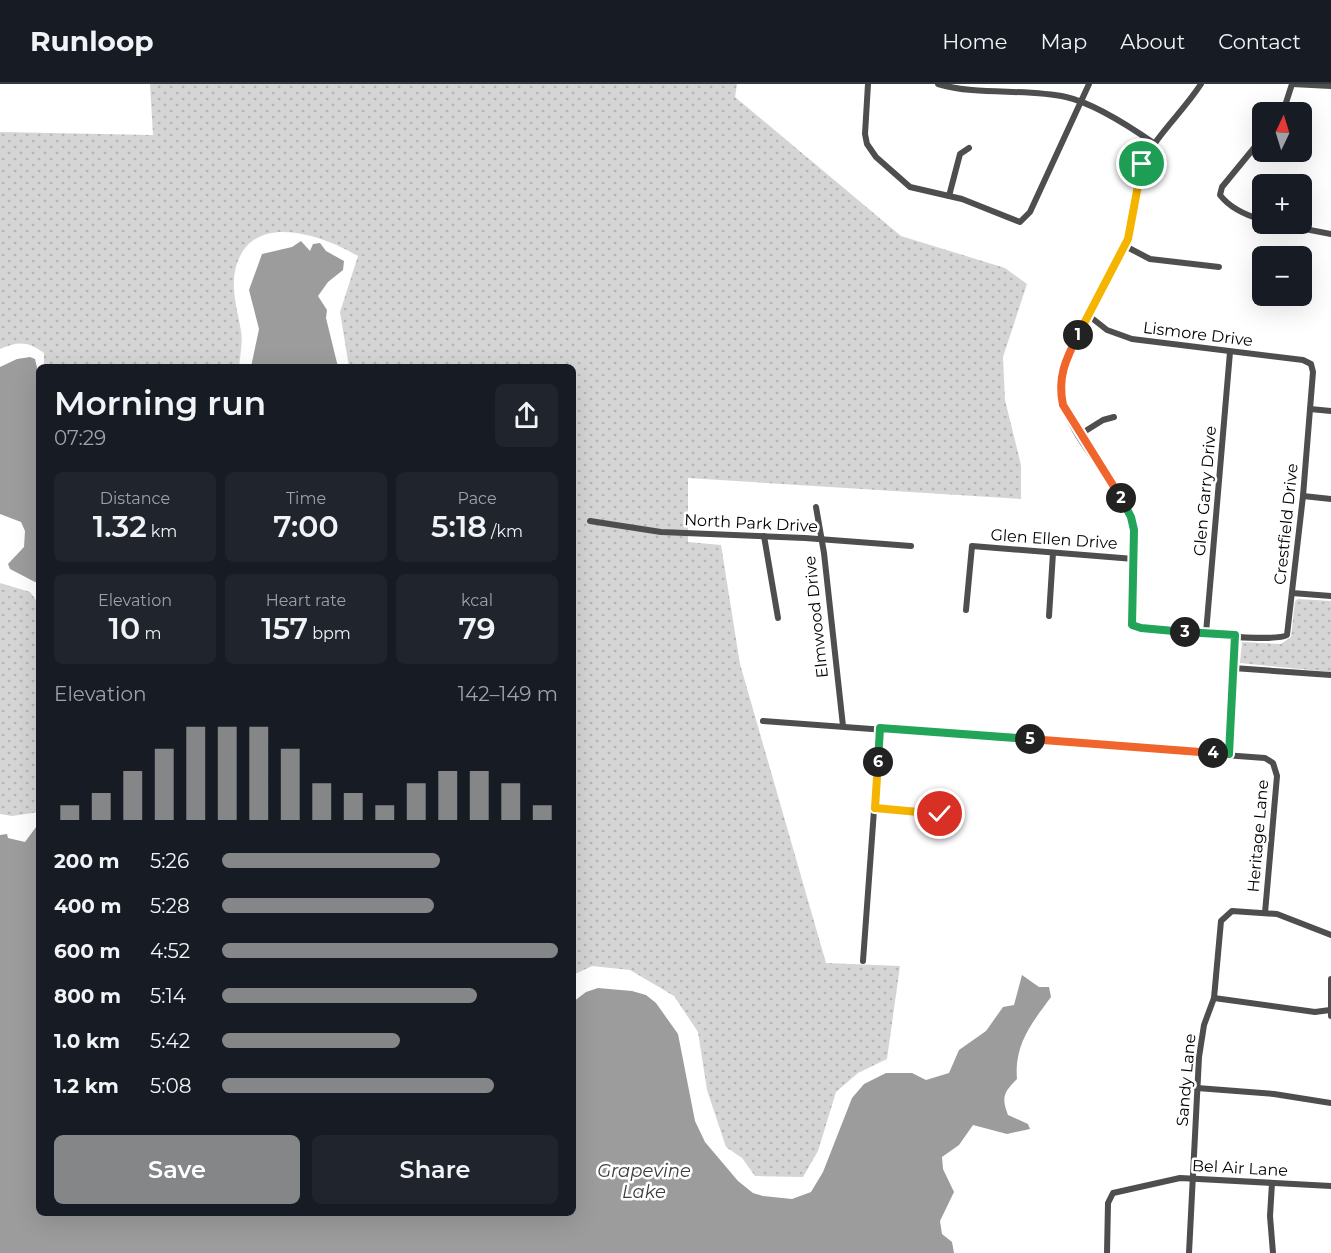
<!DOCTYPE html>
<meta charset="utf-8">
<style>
:root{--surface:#171b24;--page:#20242c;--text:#f1f3f6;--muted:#9ea1a6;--line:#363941;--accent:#858687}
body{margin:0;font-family:Montserrat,sans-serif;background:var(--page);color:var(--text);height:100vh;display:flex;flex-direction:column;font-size:22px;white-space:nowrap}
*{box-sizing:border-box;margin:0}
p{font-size:20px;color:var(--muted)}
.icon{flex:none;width:33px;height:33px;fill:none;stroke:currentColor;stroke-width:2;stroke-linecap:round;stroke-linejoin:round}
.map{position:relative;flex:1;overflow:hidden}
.drawer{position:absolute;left:36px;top:280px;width:540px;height:852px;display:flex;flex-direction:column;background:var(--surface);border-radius:9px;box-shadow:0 6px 24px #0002}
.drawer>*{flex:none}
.needle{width:39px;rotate:4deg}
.controls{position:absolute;left:1252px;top:18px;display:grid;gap:12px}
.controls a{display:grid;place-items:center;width:60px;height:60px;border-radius:9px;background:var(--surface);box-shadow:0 6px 24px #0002;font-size:30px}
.pin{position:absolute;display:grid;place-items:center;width:51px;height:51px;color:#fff;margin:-26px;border:3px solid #fff;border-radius:50%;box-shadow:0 2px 6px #0007}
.km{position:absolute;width:30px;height:30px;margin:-15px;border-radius:50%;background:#222;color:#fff;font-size:16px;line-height:30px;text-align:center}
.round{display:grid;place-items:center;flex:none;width:63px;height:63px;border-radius:9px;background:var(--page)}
.head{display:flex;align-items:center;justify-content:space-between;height:102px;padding:0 18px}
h1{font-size:33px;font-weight:600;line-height:45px}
.figures{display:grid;grid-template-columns:repeat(3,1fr);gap:9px;height:102px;padding:6px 18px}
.figures div{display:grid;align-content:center;border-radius:9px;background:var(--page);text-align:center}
.figures b{font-size:30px;font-weight:600}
.figures small{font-size:16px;font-weight:400}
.figures p{font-size:16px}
.chart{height:168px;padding:12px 18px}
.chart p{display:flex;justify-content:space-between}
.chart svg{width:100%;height:108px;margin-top:6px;stroke:var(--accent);stroke-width:6}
.action{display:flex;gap:12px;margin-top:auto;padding:12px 18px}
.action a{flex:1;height:69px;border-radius:9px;background:var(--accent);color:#fff;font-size:24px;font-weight:600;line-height:69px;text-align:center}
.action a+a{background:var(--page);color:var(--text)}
ul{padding:0 18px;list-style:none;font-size:20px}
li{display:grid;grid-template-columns:96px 72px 1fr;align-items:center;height:45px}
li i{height:15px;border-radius:8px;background:var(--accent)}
header{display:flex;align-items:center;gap:36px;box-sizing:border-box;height:84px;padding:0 30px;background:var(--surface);border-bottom:2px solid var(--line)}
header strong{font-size:28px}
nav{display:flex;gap:33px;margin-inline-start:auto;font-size:21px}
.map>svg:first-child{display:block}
.park{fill:url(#park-dots)}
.water{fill:#9c9c9c}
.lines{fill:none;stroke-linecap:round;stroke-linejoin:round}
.minor{stroke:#4e4e4e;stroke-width:6}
.split-1-casing{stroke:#fff;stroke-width:12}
.split-2-casing{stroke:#fff;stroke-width:12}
.split-3-casing{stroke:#fff;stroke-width:12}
.split-4-casing{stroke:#fff;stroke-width:12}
.split-5-casing{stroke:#fff;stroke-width:12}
.split-6-casing{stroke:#fff;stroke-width:12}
.split-7-casing{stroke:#fff;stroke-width:12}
.split-1{stroke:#f5b400;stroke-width:8}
.split-2{stroke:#f0652b;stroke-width:8}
.split-3{stroke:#22a559;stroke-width:8}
.split-4{stroke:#22a559;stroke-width:8}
.split-5{stroke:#f0652b;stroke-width:8}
.split-6{stroke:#22a559;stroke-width:8}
.split-7{stroke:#f5b400;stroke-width:8}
.labels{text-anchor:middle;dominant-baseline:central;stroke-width:5;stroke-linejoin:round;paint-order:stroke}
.street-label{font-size:16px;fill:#000;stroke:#fff}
.water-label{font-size:18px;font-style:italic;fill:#3d3d3d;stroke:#fff}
</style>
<header>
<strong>Runloop</strong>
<nav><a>Home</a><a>Map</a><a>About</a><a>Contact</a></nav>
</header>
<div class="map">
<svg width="1331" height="1169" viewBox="0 0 1331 1169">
<defs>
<pattern id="park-dots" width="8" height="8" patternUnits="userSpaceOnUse" patternTransform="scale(1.5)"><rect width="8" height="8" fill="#d5d5d5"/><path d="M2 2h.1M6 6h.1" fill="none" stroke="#b5b5b5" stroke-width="1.8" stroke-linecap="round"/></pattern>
</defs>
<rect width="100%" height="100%" fill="#fff"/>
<g class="park">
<path d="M150,0H737L735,13L901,152L1005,184L1027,200L1003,273L1005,316L1021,381V415L688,394V458L721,461L740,580L826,879L900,882L887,975L858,989L836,1008L818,1067L803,1093L755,1092L742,1074L726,1063L707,1006L698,948L674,912L630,886L592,882L573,891V284L349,283L340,228L358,172C321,150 248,125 235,187C231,207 238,228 241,247C243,258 240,272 239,283H44V269C28,257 18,257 0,265V48L153,51Z"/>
<polygon points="0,499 30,508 39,520 39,728 12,732 0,730"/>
<polygon points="1298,515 1331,517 1331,588 1240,579 1242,558 1281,560 1291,553 1295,517"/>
</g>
<g class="water">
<polygon points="301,157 310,167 313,160 320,159 326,167 344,177 343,186 328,198 318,212 327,226 326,234 338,283 251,283 259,245 249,206 262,170 292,163"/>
<polygon points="30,273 35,275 39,292 39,497 35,498 10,485 8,480 24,463 25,447 21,438 0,430 0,283 17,275"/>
<path d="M39,739V1130H573V918L586,908L598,904L632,907L646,911L656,919L678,950L695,1037L705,1058L738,1097L753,1109L763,1112L792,1115L811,1108L823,1088L852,1014L864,1000L886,989H912L926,996L949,989L959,966L986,947L1003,923L1014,921L1022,891L1039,903H1049L1051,913C1032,939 1014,960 1017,995C1004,1008 1001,1013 1008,1031L1028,1040L1030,1045L1007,1050L973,1041L959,1061L942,1073L943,1085L954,1108L940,1137L942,1150L952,1158L954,1169H0V751L7,750L8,754L25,758Z"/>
</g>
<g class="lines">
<g class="minor">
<polyline points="868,0 865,50 867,60 876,73 910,103 962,115 1020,138 1030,128 1089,0"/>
<path d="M938,0C979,12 1024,4 1066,13C1093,19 1132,44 1155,60"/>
<polyline points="1292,0 1331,2"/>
<polyline points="1283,28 1292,0"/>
<path d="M1263,53L1222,103L1220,111C1230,124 1248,132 1263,136"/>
<polyline points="949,112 960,70 969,64"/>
<polyline points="1279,140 1331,150"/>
<polyline points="1125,162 1150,175 1219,183"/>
<path d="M1088,231L1107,246L1132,255L1303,276L1311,280L1313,288L1303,412L1287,551C1272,560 1165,546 1141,544L1132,541L1134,445L1131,433C1114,396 1067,350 1061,311C1055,268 1110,199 1127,157C1136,133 1131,104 1142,81C1156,51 1183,28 1201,0"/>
<polyline points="1310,325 1331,327"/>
<polyline points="1079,351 1103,336 1114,333"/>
<polyline points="1303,412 1331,415"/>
<polyline points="816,423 824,469 843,642"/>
<polyline points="590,437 661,448 805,454 911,462"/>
<polyline points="764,452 778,534"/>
<polyline points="1292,509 1331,512"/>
<polyline points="966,526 972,462 1134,475"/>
<polyline points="1049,532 1053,469"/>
<polyline points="1206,549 1230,268"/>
<polyline points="1233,584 1331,591"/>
<polyline points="763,637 1265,674 1273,679 1277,692 1265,829"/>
<polyline points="1229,670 1235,551"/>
<polyline points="875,724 940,731"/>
<polyline points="863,877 880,644"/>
<polyline points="1331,895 1331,932"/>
<polyline points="1214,914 1315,928 1330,926"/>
<polyline points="1197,1004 1274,1010 1331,1019"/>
<polyline points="1272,1099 1270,1132 1273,1169"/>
<polyline points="1107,1169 1108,1119 1113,1109 1180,1094 1331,1102"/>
<polyline points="1189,1169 1199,973 1204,941 1214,914 1221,837 1232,827 1277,830 1331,851"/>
</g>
</g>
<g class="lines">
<defs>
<polyline id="split-1" points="1078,251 1128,155 1142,80"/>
<path id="split-2" d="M1078,251C1066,275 1057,293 1063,321L1121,414"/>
<polyline id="split-3" points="1121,414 1131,433 1134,446 1132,541 1141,544 1185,548"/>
<polyline id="split-4" points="1185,548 1235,551 1229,670 1213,669"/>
<polyline id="split-5" points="1030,655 1213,669"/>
<polyline id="split-6" points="878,678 880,644 1030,655"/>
<polyline id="split-7" points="878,678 875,724 940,730"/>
</defs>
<use href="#split-1" class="split-1-casing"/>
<use href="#split-2" class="split-2-casing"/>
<use href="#split-3" class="split-3-casing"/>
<use href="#split-4" class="split-4-casing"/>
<use href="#split-5" class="split-5-casing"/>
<use href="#split-6" class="split-6-casing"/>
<use href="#split-7" class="split-7-casing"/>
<use href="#split-1" class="split-1"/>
<use href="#split-2" class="split-2"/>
<use href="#split-3" class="split-3"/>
<use href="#split-4" class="split-4"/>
<use href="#split-5" class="split-5"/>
<use href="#split-6" class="split-6"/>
<use href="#split-7" class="split-7"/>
</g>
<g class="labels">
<g class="street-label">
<text transform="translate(1198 250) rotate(7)">Lismore Drive</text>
<text transform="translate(1205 407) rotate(-85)">Glen Garry Drive</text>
<text transform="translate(751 439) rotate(3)">North Park Drive</text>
<text transform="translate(1286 440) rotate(-84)">Crestfield Drive</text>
<text transform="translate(1054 455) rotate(4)">Glen Ellen Drive</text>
<text transform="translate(816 533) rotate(-96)">Elmwood Drive</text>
<text transform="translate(1258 752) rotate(-85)">Heritage Lane</text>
<text transform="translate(1186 996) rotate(-85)">Sandy Lane</text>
<text transform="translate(1240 1084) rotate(3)">Bel Air Lane</text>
</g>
<g class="water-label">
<text x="644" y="1087">Grapevine<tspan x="644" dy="21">Lake</tspan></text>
</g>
</g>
</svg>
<div class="controls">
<a><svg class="needle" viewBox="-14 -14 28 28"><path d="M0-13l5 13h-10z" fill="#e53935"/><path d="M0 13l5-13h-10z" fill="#9ea1a6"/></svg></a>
<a>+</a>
<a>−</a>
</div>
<div class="pin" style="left:1142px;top:80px;background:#1e9e55"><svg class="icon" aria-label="arrive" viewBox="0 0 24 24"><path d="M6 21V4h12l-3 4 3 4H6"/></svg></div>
<div class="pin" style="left:940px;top:730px;background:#d93025"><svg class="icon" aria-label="check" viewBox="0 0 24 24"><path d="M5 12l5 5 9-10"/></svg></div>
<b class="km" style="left:1078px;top:251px">1</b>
<b class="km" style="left:1121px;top:414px">2</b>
<b class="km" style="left:1185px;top:548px">3</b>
<b class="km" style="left:1213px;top:669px">4</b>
<b class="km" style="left:1030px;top:655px">5</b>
<b class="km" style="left:878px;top:678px">6</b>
<section class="drawer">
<div class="head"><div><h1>Morning run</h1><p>07:29</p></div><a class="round"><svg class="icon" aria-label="share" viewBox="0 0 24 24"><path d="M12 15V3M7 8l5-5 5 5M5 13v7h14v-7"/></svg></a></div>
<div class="figures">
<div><p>Distance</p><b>1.32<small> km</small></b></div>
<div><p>Time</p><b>7:00</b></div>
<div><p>Pace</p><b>5:18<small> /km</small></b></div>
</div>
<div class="figures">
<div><p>Elevation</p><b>10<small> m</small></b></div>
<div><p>Heart rate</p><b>157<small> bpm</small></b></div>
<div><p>kcal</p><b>79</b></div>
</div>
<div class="chart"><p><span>Elevation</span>142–149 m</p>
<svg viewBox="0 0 160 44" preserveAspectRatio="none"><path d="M5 44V38M15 44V33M25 44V24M35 44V15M45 44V6M55 44V6M65 44V6M75 44V15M85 44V29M95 44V33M105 44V38M115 44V29M125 44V24M135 44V24M145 44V29M155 44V38"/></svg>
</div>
<ul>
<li><b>200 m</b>5:26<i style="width:65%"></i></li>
<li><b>400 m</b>5:28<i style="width:63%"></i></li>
<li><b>600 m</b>4:52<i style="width:100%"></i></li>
<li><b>800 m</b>5:14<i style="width:76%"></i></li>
<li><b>1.0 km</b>5:42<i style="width:53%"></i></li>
<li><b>1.2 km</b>5:08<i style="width:81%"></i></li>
</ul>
<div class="action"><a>Save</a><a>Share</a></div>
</section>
</div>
